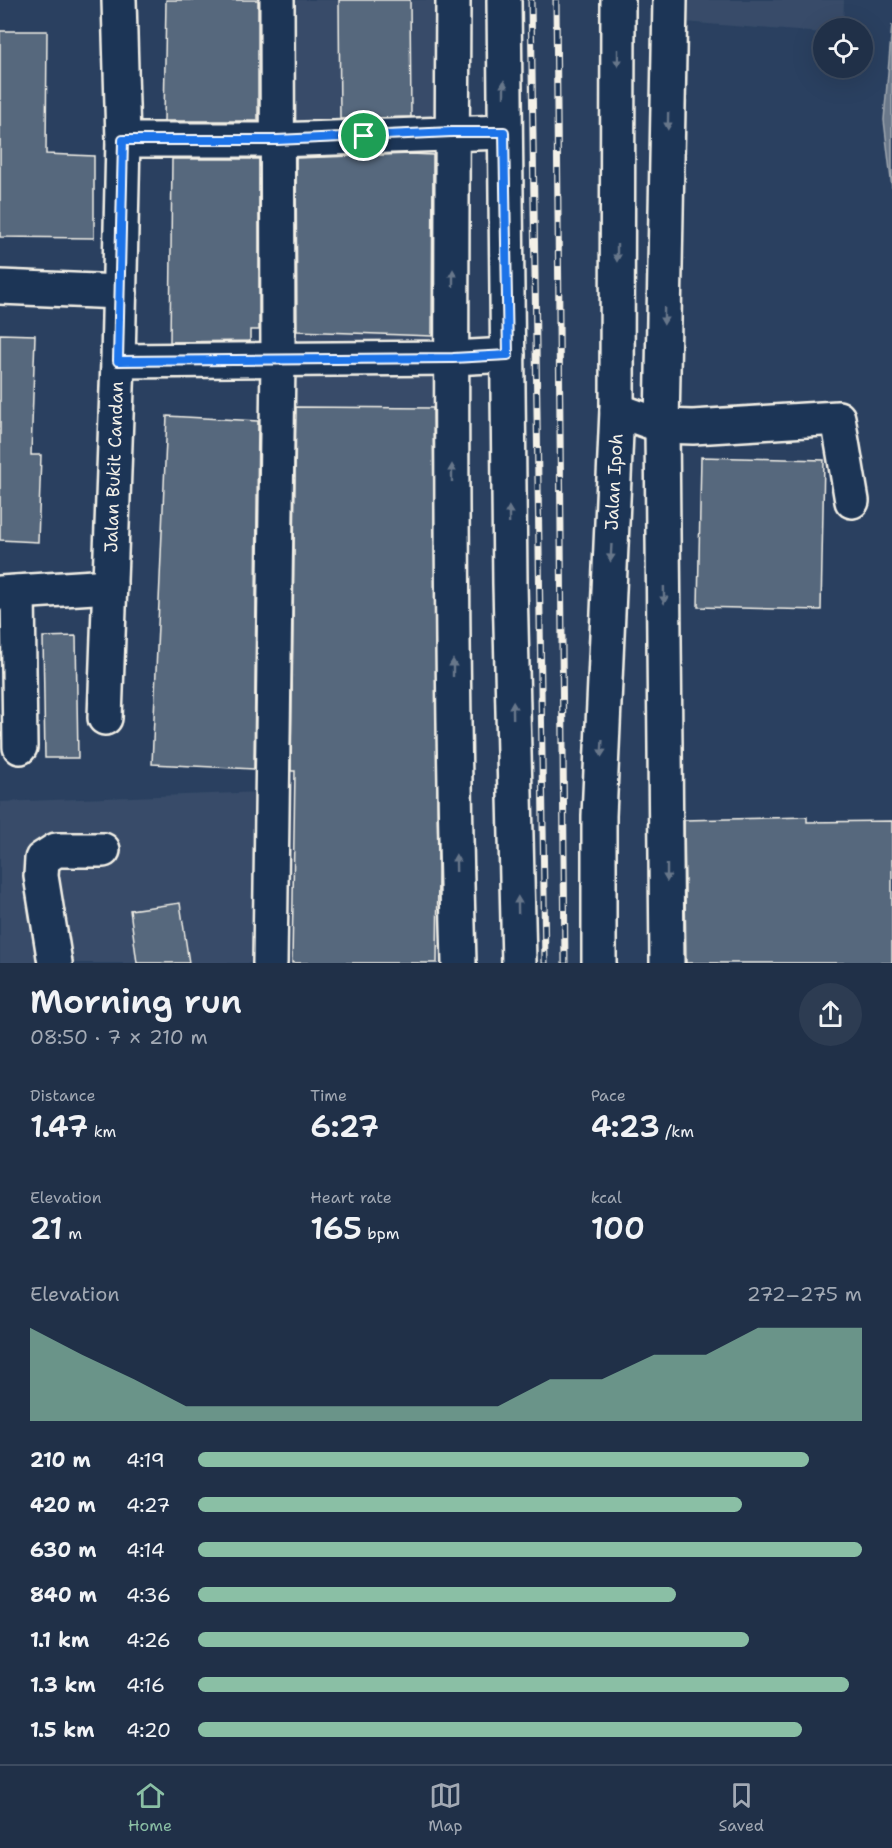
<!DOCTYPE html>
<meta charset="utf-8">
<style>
:root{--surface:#203048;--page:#2d3c52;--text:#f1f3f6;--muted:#a2a9b4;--line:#3d4b60;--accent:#8abfa5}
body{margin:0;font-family:"Shantell Sans",sans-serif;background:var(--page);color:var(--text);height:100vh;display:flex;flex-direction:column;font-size:22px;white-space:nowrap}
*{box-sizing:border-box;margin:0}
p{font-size:20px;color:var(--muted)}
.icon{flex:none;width:33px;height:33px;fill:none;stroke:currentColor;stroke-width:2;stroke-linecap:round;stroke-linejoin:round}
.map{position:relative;height:963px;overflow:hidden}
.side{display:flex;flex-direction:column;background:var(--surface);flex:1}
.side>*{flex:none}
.tools{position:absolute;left:813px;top:18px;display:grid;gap:12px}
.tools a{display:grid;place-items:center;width:60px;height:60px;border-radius:50%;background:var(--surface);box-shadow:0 6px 24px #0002,0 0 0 2px var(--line);font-size:30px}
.pin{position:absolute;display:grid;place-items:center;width:51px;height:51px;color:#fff;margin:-26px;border:3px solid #fff;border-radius:50%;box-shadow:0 2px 6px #0007}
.round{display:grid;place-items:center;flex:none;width:63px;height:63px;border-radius:32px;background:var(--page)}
.headline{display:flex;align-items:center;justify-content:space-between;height:102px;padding:0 30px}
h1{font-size:33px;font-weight:600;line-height:45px}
.stats{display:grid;grid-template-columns:repeat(3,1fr);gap:9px;height:102px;padding:6px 30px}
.stats div{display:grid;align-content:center}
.stats b{font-size:30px;font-weight:600}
.stats small{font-size:16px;font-weight:400}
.stats p{font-size:16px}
.chart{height:168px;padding:12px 30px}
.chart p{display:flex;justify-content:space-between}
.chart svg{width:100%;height:108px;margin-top:6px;fill:var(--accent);opacity:.7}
ul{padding:0 30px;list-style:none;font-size:20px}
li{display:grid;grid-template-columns:96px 72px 1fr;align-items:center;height:45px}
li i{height:15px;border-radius:8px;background:var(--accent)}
.tab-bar{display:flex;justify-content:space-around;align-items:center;height:84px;border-top:2px solid var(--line);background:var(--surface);font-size:16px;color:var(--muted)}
.tab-bar a{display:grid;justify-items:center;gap:3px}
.tab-bar .active{color:var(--accent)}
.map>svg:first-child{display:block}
.built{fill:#374c69}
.water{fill:#6a788a;stroke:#a1a8b0;stroke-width:1.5}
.building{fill:#56677d;stroke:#f4f1e8;stroke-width:1.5}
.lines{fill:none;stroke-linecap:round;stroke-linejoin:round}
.minor-casing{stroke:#f4f1e8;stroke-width:38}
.major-casing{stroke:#f4f1e8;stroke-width:38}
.minor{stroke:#1d3557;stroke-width:33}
.major{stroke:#1d3557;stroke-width:33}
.rail-casing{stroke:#f4f1e8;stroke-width:7}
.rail{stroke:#1d3557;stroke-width:4.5;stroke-dasharray:14;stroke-linecap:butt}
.oneway{fill:#68778a}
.route-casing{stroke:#fff;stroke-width:12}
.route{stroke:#1a73e8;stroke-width:8}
.labels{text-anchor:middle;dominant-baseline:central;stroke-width:5;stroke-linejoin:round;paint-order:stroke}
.street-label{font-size:18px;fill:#f4f1e8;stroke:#1d3557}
</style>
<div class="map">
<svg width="892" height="963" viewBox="0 0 892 963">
<rect width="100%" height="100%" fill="#2a4060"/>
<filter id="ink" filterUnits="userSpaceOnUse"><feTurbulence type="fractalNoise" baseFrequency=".0167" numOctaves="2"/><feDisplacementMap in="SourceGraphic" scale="12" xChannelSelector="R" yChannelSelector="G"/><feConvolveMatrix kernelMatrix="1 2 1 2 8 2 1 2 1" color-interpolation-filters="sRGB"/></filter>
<g filter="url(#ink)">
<g class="built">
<polygon points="293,0 460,0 453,963 0,963 0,802 287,791"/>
<polygon points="658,0 844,0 843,28 824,28 823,33 658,20"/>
</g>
<polygon class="water" points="892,25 892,188 884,120"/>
<g class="building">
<polygon points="166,0 258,0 258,121 164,121"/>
<polygon points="339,0 410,0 411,117 340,119"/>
<polygon points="0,31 47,31 46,154 94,156 94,238 0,237"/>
<polygon points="411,154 433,155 432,336 297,331 296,158"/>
<polygon points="172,159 259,159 259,330 250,330 250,341 170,342"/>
<polygon points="0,334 35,335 31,455 41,455 38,542 0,540"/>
<polygon points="296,407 433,408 438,870 437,963 292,963 295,771 291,771"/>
<polygon points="167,416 258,421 254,769 152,764"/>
<polygon points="701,457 824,460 821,610 698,607"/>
<polygon points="76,636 78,758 45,758 43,637"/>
<polygon points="807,817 807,822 892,821 892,963 686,963 684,820"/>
<polygon points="180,903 189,963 137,963 130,910"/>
</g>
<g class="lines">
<defs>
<g id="minor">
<path d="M453,0C451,321 450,642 459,963"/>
<polyline points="123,140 276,140 504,132"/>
<polyline points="0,287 120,292"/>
<polyline points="118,361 453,358 508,355"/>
<polyline points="617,410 662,426 693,427 838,418 852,501"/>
<polyline points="18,592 20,747"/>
<polyline points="0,593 110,586"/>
<polyline points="105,718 118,361 123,140 119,0"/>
<polyline points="55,963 41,876 42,859 56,850 103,850"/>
<polyline points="270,963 278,359 277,0"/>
<polyline points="667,963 662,426 670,0"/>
</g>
<g id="major">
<polyline points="504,0 510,584 519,963"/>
<polyline points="599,963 599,816 617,410 618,0"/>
</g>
</defs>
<use href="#minor" class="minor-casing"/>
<use href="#major" class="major-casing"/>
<use href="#minor" class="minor"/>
<use href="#major" class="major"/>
<defs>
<g id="rail">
<polyline points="531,0 545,963"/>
<polyline points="556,0 565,963"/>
</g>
</defs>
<use href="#rail" class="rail-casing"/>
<use href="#rail" class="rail"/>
</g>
<defs><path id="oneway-solid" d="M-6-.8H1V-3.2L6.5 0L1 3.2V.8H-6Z" transform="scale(1.5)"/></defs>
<g class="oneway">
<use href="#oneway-solid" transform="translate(618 58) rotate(90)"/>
<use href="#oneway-solid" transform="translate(504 89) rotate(-90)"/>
<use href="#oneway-solid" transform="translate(668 121) rotate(91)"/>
<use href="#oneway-solid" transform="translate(617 253) rotate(90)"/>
<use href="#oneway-solid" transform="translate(453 278) rotate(-90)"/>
<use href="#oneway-solid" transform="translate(664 316) rotate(91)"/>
<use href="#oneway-solid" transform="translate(452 473) rotate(-90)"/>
<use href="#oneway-solid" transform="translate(509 515) rotate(-91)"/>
<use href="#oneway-solid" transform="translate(611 553) rotate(93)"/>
<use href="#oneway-solid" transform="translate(664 595) rotate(89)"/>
<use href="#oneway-solid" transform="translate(453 668) rotate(-90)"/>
<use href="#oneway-solid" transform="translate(513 710) rotate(-91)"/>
<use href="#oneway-solid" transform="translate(602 748) rotate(93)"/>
<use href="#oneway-solid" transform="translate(456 863) rotate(-91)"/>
<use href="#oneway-solid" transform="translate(667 873) rotate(90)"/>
<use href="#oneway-solid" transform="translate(518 905) rotate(-91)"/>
</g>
</g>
<g class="lines" filter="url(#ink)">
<defs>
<polygon id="route" points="452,132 504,132 508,355 453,358 118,361 123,140 276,140"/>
</defs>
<use href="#route" class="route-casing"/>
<use href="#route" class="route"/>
</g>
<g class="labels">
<g class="street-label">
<text transform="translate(114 467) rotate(-88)">Jalan Bukit Candan</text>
<text transform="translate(614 482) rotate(-87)">Jalan Ipoh</text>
</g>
</g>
</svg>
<div class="tools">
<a><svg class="icon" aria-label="locate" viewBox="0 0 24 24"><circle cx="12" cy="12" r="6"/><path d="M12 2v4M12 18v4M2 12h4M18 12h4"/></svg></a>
</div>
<div class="pin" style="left:364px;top:136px;background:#1e9e55"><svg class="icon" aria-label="arrive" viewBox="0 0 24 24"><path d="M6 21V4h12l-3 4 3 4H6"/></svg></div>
</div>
<section class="side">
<div class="headline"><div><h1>Morning run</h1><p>08:50 · 7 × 210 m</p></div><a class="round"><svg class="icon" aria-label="share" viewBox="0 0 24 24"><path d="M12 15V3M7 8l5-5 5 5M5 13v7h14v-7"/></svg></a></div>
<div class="stats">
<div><p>Distance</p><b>1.47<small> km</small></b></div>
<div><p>Time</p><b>6:27</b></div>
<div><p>Pace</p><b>4:23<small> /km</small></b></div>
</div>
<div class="stats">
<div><p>Elevation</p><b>21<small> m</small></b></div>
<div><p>Heart rate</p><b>165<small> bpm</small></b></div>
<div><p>kcal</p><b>100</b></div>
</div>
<div class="chart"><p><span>Elevation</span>272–275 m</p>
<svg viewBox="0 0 160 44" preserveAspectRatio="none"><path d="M0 44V6L10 17L20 27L30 38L40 38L50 38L60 38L70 38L80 38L90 38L100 27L110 27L120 17L130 17L140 6L150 6L160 6V44z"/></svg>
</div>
<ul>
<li><b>210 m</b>4:19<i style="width:92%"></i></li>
<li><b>420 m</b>4:27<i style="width:82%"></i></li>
<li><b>630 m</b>4:14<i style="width:100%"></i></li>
<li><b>840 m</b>4:36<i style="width:72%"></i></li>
<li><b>1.1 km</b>4:26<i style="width:83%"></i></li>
<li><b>1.3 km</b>4:16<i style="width:98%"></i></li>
<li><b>1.5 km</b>4:20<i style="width:91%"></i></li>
</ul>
</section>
<nav class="tab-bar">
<a class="active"><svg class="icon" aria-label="home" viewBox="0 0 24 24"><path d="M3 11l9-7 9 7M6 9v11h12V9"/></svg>Home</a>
<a><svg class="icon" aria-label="map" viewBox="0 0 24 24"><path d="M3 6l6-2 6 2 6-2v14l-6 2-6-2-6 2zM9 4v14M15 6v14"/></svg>Map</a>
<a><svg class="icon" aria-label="saved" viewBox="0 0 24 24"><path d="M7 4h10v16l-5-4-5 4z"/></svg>Saved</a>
</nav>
